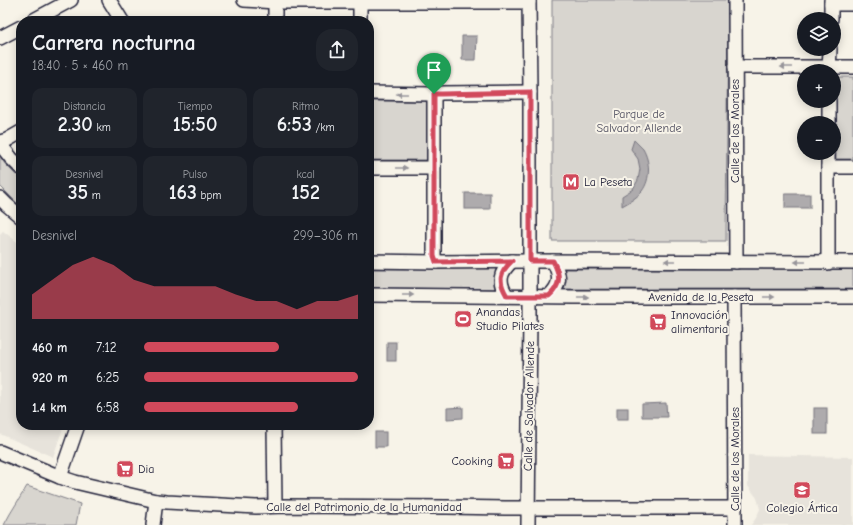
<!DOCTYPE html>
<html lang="es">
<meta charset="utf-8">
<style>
:root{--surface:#171b24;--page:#20242c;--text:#f1f3f6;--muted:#9ea1a6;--accent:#d1495b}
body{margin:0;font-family:"Comic Neue",sans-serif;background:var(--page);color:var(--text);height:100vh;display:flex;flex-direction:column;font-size:15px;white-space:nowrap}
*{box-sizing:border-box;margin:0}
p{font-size:13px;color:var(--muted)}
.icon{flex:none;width:22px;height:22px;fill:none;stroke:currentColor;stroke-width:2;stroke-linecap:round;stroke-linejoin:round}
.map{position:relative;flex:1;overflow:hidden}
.drawer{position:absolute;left:16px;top:16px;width:358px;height:414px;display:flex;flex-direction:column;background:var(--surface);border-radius:16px;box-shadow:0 2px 10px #0003}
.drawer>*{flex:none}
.fabs{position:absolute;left:797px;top:12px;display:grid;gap:8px}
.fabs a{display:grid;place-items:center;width:44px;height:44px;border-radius:50%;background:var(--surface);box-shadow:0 2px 10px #0003;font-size:20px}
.pin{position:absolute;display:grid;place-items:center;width:34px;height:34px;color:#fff;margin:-41px -17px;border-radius:50% 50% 50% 0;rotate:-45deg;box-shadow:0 0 4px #0007}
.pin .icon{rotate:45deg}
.round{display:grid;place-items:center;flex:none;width:42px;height:42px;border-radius:16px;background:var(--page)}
.overview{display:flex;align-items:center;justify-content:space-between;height:68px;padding:0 16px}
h1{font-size:22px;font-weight:800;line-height:30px}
.stats{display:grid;grid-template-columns:repeat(3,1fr);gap:6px;height:68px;padding:4px 16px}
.stats div{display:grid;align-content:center;border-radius:10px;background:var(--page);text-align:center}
.stats b{font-size:20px;font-weight:800}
.stats small{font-size:11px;font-weight:400}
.stats p{font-size:11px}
.chart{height:112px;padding:8px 16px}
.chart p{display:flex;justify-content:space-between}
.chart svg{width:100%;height:72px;margin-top:4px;fill:var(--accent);opacity:.7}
ul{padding:0 16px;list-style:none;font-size:13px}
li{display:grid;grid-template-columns:64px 48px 1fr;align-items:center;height:30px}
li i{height:10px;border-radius:5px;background:var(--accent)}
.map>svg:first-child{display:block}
.built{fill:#e7e3db}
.green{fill:#d8d5cf;stroke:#7d7c85}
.water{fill:#aeabad;stroke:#76747f}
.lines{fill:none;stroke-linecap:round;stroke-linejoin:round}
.minor-casing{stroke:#22223b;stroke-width:16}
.minor{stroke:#f7f3e8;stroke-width:13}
.oneway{fill:#97959a}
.route-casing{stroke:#fff;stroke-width:8}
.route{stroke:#d1495b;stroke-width:5}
.labels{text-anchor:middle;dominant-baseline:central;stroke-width:4;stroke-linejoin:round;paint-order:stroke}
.park-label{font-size:12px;fill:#504f60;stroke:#f7f3e8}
.street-label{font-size:12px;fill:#22223b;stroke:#f7f3e8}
.poi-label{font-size:12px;fill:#22223b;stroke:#f7f3e8;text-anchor:start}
</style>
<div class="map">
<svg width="853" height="525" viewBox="0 0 853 525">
<rect width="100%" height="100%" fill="#f7f3e8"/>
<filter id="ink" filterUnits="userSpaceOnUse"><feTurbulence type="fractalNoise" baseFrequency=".025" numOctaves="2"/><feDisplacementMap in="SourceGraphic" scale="8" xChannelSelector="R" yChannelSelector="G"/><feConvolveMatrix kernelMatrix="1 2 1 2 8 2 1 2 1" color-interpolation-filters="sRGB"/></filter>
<g filter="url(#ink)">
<g class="built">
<polygon points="3,231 21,245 21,425 64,425 53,457 0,434 0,234"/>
<polygon points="748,455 853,457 853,525 751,525 756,518 760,509 757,498 748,486"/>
</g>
<g class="green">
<polygon points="552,0 728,0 726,241 552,241"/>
<rect x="836" y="77" width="17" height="82"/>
<rect x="369" y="101" width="60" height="59"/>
<polygon points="0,156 5,164 21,180 21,207 0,186"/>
<polygon points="498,268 495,279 498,289 369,288 369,269"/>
<polygon points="563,269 853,269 853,289 564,289"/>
<polygon points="27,486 80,504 76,525 4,525 10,514"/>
</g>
<g class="water">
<polygon points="462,36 477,36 476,60 462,60"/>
<path d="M634,140C637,143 640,146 643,149C650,161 651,179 642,191C637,198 629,202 622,206V196L633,189L638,180L640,169L638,159L631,149Z"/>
<rect x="465" y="193" width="25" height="16"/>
<rect x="785" y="194" width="25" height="14"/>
<rect x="387" y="342" width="9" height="19"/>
<polygon points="666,403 667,417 642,417 642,404"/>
<polygon points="463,407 463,418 447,419 447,408"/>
<rect x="617" y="408" width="11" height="11"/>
<rect x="814" y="408" width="13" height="26"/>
<rect x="375" y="432" width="11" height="15"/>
</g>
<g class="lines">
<defs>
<g id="minor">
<polyline points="109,0 122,21"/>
<polyline points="244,0 275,2 529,2"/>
<polyline points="275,0 275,21"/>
<polyline points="735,0 736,262"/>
<polyline points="831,4 853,4"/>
<polyline points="831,19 831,0"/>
<polyline points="32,21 71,0"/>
<polyline points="360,21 360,0"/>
<polyline points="0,38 21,27"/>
<polyline points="735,67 853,67"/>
<polyline points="829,71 830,49"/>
<polyline points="369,93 432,94 434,94 442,93 530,92"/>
<polyline points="434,94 434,256 436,262"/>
<polyline points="829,123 829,101"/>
<polyline points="0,142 7,140 21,132"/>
<polyline points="0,144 11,158 21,168"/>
<polyline points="828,167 853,167"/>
<polyline points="369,168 430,168 434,166"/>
<polyline points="0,198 7,205 21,217"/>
<polyline points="369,261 436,262 530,261 853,262"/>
<polyline points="828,263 828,153"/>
<polyline points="369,295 574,297 853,297"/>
<path d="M507,296C498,282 499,273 512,261"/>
<path d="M549,296C561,285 561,276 553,261"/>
<polyline points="734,297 735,525"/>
<polyline points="274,425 275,506"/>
<polyline points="0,452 60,477 75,482 156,501 167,502 256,507 285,506 447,507 505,508 735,508"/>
<polyline points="60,477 78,425"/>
<polyline points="153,525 156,501"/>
<polyline points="528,525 530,315 530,92 529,0"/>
</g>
</defs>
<use href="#minor" class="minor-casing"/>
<use href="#minor" class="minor"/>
</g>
<defs><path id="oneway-solid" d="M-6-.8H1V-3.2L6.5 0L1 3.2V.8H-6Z"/></defs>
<g class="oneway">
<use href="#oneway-solid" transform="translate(786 67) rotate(-180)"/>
<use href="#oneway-solid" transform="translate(402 94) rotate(-180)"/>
<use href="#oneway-solid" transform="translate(402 168)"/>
<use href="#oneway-solid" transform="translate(670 261) rotate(-180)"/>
<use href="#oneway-solid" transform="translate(800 262) rotate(-180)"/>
<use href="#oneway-solid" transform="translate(408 295)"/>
<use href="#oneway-solid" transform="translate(583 297)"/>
<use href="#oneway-solid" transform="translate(769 297)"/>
</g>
</g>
<g class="lines" filter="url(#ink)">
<defs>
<path id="route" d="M530,92V261H553C561,276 561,285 549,296H507C498,281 499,273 512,261L436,262L434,256V94H442Z"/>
</defs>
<use href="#route" class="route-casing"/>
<use href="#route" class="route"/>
</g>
<defs>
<symbol id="metro-square" viewBox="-11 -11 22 22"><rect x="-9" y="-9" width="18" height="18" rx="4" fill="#d1495b" stroke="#f7f3e8"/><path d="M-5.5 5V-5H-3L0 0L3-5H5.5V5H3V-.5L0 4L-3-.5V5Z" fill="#fff"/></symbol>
<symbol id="stadium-square" viewBox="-11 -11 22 22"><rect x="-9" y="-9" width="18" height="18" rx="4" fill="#d1495b" stroke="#f7f3e8"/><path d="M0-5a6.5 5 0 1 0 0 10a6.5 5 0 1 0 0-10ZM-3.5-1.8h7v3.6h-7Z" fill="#fff"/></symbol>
<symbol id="supermarket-square" viewBox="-11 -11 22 22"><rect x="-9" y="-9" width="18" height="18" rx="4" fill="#d1495b" stroke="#f7f3e8"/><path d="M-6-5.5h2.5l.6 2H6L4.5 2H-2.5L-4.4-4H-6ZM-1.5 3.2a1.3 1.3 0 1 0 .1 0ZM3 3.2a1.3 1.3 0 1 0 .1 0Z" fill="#fff"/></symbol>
<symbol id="school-square" viewBox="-11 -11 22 22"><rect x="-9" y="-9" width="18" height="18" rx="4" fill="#d1495b" stroke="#f7f3e8"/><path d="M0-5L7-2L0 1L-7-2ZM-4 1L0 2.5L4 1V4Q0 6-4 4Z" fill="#fff"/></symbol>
</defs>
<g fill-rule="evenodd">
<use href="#metro-square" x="561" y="172" width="20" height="20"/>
<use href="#stadium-square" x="453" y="309" width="20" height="20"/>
<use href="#supermarket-square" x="648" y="312" width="20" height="20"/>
<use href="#supermarket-square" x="496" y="451" width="20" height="20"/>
<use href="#supermarket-square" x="115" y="459" width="20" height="20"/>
<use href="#school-square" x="792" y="480" width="20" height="20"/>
</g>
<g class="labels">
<g class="park-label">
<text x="639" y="114">Parque de<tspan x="639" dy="14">Salvador Allende</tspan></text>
</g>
<g class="street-label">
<text transform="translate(735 131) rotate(-90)">Calle de los Morales</text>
<text x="701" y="297">Avenida de la Peseta</text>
<text transform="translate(529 406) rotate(-89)">Calle de Salvador Allende</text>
<text transform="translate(735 459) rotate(-90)">Calle de los Morales</text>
<text x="364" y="507">Calle del Patrimonio de la Humanidad</text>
</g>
<g class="poi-label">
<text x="584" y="182">La Peseta</text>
<text x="476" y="312">Anandas<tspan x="476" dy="14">Studio Pilates</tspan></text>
<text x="671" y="315">Innovación<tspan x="671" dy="14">alimentaria</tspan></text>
<text x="493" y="461" text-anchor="end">Cooking</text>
<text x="138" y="469">Dia</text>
<text x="802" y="508" text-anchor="middle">Colegio Ártica</text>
</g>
</g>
</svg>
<div class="fabs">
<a><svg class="icon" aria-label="layers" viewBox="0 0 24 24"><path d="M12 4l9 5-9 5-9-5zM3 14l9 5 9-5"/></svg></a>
<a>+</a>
<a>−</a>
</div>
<div class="pin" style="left:434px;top:94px;background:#1e9e55"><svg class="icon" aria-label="arrive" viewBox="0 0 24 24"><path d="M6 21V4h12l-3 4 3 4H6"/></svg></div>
<section class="drawer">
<div class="overview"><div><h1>Carrera nocturna</h1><p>18:40 · 5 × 460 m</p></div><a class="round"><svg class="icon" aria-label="share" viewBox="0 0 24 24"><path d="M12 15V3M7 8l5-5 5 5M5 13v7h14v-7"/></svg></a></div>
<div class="stats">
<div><p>Distancia</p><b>2.30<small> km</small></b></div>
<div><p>Tiempo</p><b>15:50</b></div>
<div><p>Ritmo</p><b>6:53<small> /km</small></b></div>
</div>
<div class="stats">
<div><p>Desnivel</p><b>35<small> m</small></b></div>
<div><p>Pulso</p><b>163<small> bpm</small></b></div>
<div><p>kcal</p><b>152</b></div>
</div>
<div class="chart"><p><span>Desnivel</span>299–306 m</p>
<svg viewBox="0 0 160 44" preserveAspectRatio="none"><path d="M0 44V29L10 20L20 11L30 6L40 11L50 20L60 24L70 24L80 24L90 24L100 29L110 33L120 33L130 38L140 33L150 33L160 29V44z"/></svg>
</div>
<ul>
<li><b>460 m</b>7:12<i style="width:63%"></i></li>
<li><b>920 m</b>6:25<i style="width:100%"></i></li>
<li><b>1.4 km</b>6:58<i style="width:72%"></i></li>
</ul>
</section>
</div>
